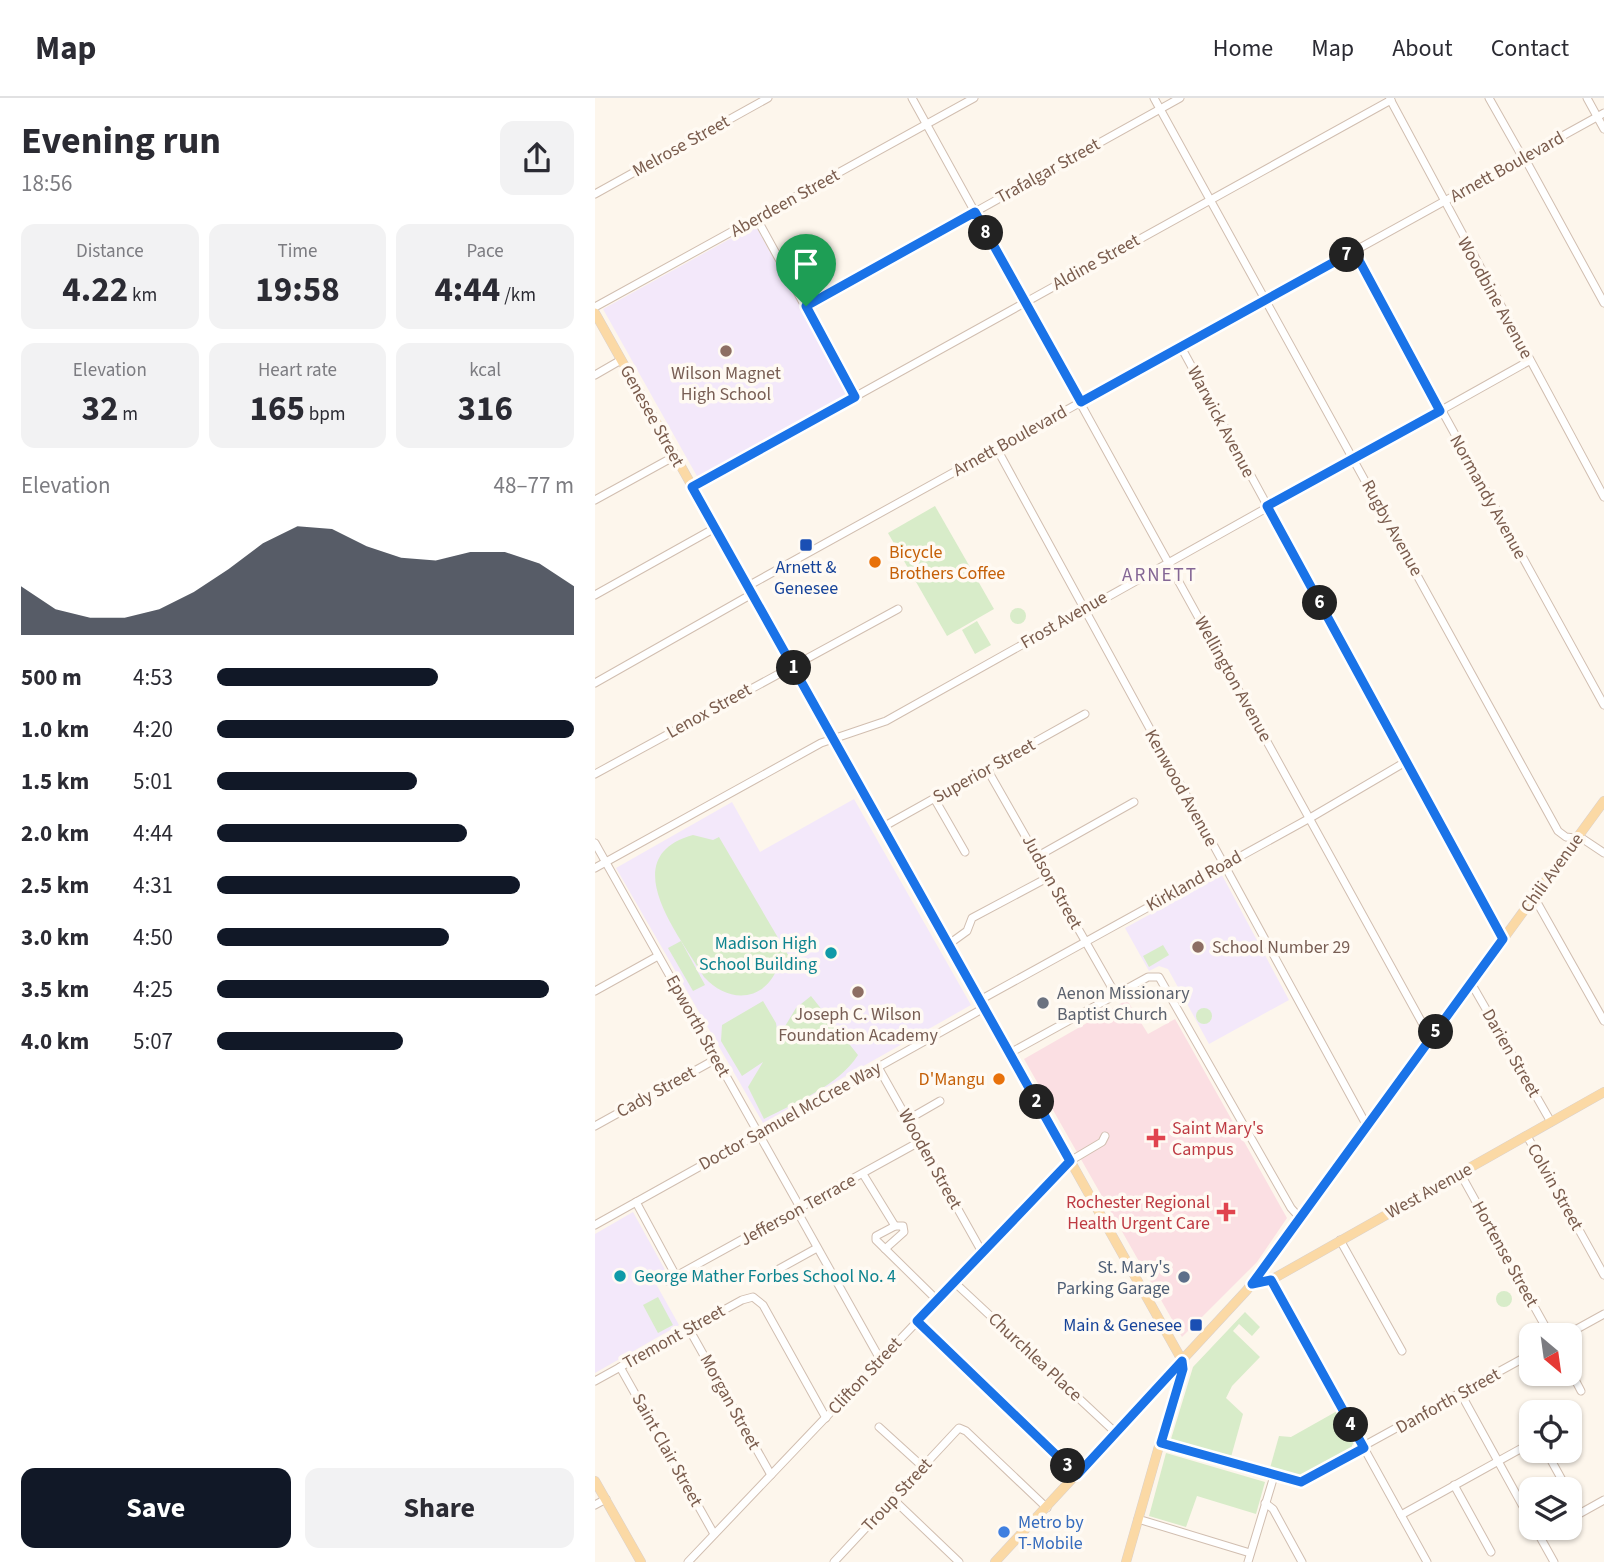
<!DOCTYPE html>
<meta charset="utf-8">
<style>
:root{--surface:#fff;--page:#f2f2f3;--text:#2b2b33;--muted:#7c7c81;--line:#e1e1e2;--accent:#111827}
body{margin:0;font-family:"Source Sans 3",sans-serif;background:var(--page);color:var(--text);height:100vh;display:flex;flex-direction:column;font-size:26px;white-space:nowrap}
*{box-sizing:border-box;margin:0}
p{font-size:23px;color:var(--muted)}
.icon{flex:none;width:38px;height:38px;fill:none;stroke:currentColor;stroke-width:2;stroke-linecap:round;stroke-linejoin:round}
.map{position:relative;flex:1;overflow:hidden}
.details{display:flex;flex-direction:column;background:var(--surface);width:595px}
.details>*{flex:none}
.needle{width:46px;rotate:151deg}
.tools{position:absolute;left:924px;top:1225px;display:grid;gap:14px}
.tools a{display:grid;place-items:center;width:63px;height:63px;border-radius:14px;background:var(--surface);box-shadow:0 2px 5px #0004;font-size:35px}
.pin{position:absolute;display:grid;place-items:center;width:60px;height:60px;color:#fff;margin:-72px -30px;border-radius:50% 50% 50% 0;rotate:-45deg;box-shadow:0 0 7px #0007}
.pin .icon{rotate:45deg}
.km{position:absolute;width:35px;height:35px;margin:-18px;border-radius:50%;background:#222;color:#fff;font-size:19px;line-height:35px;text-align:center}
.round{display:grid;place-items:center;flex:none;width:74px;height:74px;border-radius:14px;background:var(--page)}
.summary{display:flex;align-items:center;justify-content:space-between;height:119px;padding:0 21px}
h1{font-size:38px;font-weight:700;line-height:52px}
.stats{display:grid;grid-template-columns:repeat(3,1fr);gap:10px;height:119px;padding:7px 21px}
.stats div{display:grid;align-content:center;border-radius:14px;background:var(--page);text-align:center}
.stats b{font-size:35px;font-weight:700}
.stats small{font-size:19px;font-weight:400}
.stats p{font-size:19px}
.chart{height:196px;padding:14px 21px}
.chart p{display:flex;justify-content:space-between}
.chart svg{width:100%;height:126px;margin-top:7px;fill:var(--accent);opacity:.7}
.primary-button{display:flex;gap:14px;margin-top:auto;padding:14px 21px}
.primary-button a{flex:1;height:80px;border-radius:14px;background:var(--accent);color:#fff;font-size:28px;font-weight:700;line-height:80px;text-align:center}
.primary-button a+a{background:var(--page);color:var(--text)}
ul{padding:0 21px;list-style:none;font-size:23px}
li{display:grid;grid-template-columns:112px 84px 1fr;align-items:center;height:52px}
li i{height:18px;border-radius:9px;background:var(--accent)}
header{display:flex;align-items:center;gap:42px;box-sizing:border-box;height:98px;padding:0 35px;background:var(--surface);border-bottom:2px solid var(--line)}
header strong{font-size:33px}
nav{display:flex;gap:38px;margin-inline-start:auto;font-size:24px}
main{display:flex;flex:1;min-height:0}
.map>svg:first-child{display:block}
.education{fill:#f3e8fa}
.medical{fill:#fbdfe3}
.green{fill:#d8ecc9}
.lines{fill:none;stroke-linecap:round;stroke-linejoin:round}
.minor-casing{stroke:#d1beb0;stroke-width:9}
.major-casing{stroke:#dad1cd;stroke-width:10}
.minor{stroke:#fff;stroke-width:7}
.major{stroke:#fbd9a5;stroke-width:9}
.route-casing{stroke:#fff;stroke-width:14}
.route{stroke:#1a73e8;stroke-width:9}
.education-dot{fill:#8d6e63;stroke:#fffaf3;stroke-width:2.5}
.transit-dot{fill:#1a4fb4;stroke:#fffaf3;stroke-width:2.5}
.food-dot{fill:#e8710a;stroke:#fffaf3;stroke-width:2.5}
.culture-dot{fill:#0f9aa8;stroke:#fffaf3;stroke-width:2.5}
.worship-dot{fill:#6b7280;stroke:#fffaf3;stroke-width:2.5}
.health-dot{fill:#e0444e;stroke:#fffaf3;stroke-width:2.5}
.service-dot{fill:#5c6f8a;stroke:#fffaf3;stroke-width:2.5}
.shop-dot{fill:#3f7fe0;stroke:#fffaf3;stroke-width:2.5}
.labels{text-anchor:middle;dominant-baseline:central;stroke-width:7;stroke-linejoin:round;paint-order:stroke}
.street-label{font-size:18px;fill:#7a5c4d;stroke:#fffaf3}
.education-label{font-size:18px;fill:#785e54;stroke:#fffaf3}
.food-label{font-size:18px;fill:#c56008;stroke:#fffaf3;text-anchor:start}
.transit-label{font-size:18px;fill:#164399;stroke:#fffaf3}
.culture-label{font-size:18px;fill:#0d838f;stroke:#fffaf3;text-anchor:end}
.worship-label{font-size:18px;fill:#5b616d;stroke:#fffaf3;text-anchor:start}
.health-label{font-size:18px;fill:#be3a42;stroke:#fffaf3;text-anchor:start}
.service-label{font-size:18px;fill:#4e5e75;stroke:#fffaf3;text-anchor:end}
.shop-label{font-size:18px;fill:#366cbe;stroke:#fffaf3;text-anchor:start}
.neighbourhood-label{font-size:19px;letter-spacing:2px;fill:#846695;stroke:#fffaf3}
</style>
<header>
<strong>Map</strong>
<nav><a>Home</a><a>Map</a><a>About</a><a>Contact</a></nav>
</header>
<main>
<section class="details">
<div class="summary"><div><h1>Evening run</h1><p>18:56</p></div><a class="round"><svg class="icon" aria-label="share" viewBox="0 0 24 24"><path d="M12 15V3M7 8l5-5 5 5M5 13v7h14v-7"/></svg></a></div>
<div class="stats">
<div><p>Distance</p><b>4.22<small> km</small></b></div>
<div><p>Time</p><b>19:58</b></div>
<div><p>Pace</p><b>4:44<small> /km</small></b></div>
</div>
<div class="stats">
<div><p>Elevation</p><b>32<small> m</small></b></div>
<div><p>Heart rate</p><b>165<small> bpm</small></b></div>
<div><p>kcal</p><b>316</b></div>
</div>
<div class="chart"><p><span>Elevation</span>48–77 m</p>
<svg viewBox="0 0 160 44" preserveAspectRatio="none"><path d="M0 44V27L10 35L20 38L30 38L40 35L50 29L60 21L70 12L80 6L90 7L100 13L110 17L120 18L130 15L140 15L150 19L160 27V44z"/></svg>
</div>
<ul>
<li><b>500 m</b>4:53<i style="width:62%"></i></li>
<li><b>1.0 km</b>4:20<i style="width:100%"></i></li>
<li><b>1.5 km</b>5:01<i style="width:56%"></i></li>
<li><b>2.0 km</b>4:44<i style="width:70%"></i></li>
<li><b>2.5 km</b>4:31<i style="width:85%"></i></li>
<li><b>3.0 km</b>4:50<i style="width:65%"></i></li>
<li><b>3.5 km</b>4:25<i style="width:93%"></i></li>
<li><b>4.0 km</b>5:07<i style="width:52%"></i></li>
</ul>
<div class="primary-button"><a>Save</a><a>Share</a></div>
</section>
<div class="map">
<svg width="1009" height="1464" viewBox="0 0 1009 1464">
<rect width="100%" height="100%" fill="#fdf6ec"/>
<g class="education">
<polygon points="160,127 254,295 103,380 8,211"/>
<polygon points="259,701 376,907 168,1025 21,770 137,704 165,754"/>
<polygon points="627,777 694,902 614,946 573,871 564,868 554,873 530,830"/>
<polygon points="38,1114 74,1179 61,1186 84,1227 0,1275 0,1136"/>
</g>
<polygon class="medical" points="532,902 553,936 580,921 692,1120 662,1164 587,1239 429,961"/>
<g class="green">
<polygon points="340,408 399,511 352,538 293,435"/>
<circle cx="423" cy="518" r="8"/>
<polygon points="382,523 396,547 380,556 367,532"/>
<path d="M98,737L118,742L124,739L199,867L191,872L185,861C176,902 136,909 109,879C84,837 19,759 98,737Z"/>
<polygon points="86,843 110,887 98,893 73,850"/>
<polygon points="568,847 574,857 554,869 548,858"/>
<path d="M216,898L263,957C243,988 201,1004 169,1021L153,989L168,964L147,978L126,943L127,927L168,903L181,925L183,940L201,910Z"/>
<circle cx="609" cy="918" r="8"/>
<circle cx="909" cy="1201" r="8"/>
<polygon points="63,1199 78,1227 63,1235 48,1207"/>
<polygon points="650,1214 665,1229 657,1238 644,1226 638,1233 665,1259 637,1288 631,1300 648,1316 636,1359 576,1341 598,1269"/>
<polygon points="744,1312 761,1344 757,1347 757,1351 706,1379 675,1370 684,1338 696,1339"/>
<polygon points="571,1355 670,1384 661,1416 602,1398 591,1429 554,1418"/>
</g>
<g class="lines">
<defs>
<g id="minor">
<polyline points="317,0 836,941"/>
<polyline points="559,0 963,733 971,739 988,741 1009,755"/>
<polyline points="894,0 928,60"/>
<polyline points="992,0 1009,31"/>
<polyline points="795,1 1009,399"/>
<polyline points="929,59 1009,205"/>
<polyline points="0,96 173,0"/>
<polyline points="162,121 260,299"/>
<polyline points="759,153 1009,607"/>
<polyline points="211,208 585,0"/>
<polyline points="0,209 379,0"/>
<polyline points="586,249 908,841"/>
<polyline points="0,277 26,262"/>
<polyline points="402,351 772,1028"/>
<polyline points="97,389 796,2"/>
<polyline points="0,402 80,358"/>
<polyline points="153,488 1009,15"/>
<polyline points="0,497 120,430"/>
<polyline points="0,585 157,496"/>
<polyline points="392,671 521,897"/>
<polyline points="0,676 303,511"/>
<polyline points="339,700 370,754"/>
<polyline points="288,729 490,616"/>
<polyline points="0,745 206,1111"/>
<polyline points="443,758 539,704"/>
<polyline points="0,770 226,645 291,623 934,263"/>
<polyline points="939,799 1009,923"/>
<polyline points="354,846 372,833 377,820 454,779"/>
<polyline points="876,885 956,1024"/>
<polyline points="0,893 63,858"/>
<polyline points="385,902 715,720 812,663"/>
<polyline points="415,955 553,879 564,879 696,1110 705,1120"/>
<polyline points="283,969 387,1154"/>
<polyline points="312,1022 345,1003"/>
<polyline points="0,1028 121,961"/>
<polyline points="932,1038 1009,1177"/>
<polyline points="865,1075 955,1237"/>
<polyline points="268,1076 300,1128 281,1138 281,1142 342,1202"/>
<polyline points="41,1104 81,1178"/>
<polyline points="202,1113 285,1261"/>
<polyline points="0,1127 389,910"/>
<polyline points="745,1142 807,1253"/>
<polyline points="290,1151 309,1134 308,1128 300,1128"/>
<polyline points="184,1171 222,1150"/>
<polyline points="676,1182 832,1464"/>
<polyline points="72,1183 324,1044"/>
<polyline points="358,1183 521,1335"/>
<polyline points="322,1223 482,1377"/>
<polyline points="94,1231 176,1377"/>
<polyline points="971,1237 1009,1216"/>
<polyline points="25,1269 119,1436"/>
<polyline points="975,1272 986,1293"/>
<polyline points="0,1283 147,1202 158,1199 168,1207 231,1320"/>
<polyline points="866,1296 936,1423"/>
<polyline points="284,1329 328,1369"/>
<polyline points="566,1345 703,1384 936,1256"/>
<polyline points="951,1353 972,1391"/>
<polyline points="859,1387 896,1454"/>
<polyline points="975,1397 985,1415"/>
<polyline points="298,1401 364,1464"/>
<polyline points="670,1405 678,1411 707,1464"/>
<polyline points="0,1407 11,1401"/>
<polyline points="806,1417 936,1345"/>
<polyline points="543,1421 655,1455"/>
<polyline points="975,1421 1009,1402"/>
<polyline points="940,1430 959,1464"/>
<polyline points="93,1464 475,1063 507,1044 510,1038"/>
<polyline points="239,1464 364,1330 371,1333 452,1410"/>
<polyline points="653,1464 679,1378"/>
</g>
<g id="major">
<polyline points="0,215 588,1264 531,1464"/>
<polyline points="657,1186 676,1182 1009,994"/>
<polyline points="0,1383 46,1464"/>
<polyline points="400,1464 652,1192 1009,703"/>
</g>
</defs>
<use href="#minor" class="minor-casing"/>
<use href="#major" class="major-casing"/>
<use href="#minor" class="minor"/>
<use href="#major" class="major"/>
</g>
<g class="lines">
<defs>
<polygon id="route" points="380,114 486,304 759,153 845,313 672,408 908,841 657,1186 676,1182 769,1350 706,1384 566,1345 588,1271 587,1263 482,1377 322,1223 475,1063 97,389 260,299 211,208"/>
</defs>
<use href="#route" class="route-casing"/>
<use href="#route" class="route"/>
</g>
<g class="education-dot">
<circle cx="131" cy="253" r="7"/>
<circle cx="603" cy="849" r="7"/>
<circle cx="263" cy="894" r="7"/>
</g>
<g class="transit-dot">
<rect x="204" y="440" width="14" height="14" rx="3.5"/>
<rect x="594" y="1220" width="14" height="14" rx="3.5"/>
</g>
<g class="food-dot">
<circle cx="280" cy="464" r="7"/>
<circle cx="404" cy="981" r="7"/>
</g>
<g class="culture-dot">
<circle cx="236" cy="855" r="7"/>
<circle cx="25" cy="1178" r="7"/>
</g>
<circle class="worship-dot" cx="448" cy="905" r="7"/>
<g class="health-dot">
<path d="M557.5 1029.5h7v7h7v7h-7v7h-7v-7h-7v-7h7z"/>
<path d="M627.5 1103.5h7v7h7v7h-7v7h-7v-7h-7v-7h7z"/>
</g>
<circle class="service-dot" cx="589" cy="1179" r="7"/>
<circle class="shop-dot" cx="409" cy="1434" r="7"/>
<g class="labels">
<g class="street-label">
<text transform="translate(86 48) rotate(-29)">Melrose Street</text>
<text transform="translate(912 69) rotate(-29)">Arnett Boulevard</text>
<text transform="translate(453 73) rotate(-29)">Trafalgar Street</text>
<text transform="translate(190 105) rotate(-29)">Aberdeen Street</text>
<text transform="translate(501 164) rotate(-29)">Aldine Street</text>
<text transform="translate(900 200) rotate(61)">Woodbine Avenue</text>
<text transform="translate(57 318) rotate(61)">Genesee Street</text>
<text transform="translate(626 324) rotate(62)">Warwick Avenue</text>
<text transform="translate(415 343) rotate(-29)">Arnett Boulevard</text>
<text transform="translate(893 399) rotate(61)">Normandy Avenue</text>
<text transform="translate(797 430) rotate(61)">Rugby Avenue</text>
<text transform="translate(469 522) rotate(-30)">Frost Avenue</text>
<text transform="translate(638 581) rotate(61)">Wellington Avenue</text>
<text transform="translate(114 613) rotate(-29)">Lenox Street</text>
<text transform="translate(389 673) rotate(-29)">Superior Street</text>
<text transform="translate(586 690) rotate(61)">Kenwood Avenue</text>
<text transform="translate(957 775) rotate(-54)">Chili Avenue</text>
<text transform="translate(599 783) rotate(-29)">Kirkland Road</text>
<text transform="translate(457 784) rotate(61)">Judson Street</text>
<text transform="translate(103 928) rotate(61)">Epworth Street</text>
<text transform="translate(916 955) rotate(60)">Darien Street</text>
<text transform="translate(61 994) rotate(-29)">Cady Street</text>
<text transform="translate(195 1018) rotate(-29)">Doctor Samuel McCree Way</text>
<text transform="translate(335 1061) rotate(61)">Wooden Street</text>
<text transform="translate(960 1089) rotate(61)">Colvin Street</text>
<text transform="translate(834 1093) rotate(-29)">West Avenue</text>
<text transform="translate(203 1112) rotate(-29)">Jefferson Terrace</text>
<text transform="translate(910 1156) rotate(61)">Hortense Street</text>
<text transform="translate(79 1239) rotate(-29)">Tremont Street</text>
<text transform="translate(440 1259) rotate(43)">Churchlea Place</text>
<text transform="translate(270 1278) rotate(-47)">Clifton Street</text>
<text transform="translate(853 1303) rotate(-29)">Danforth Street</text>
<text transform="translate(135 1304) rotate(61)">Morgan Street</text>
<text transform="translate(72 1352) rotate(61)">Saint Clair Street</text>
<text transform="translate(302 1397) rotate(-47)">Troup Street</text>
</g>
<g class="education-label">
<text x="131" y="275">Wilson Magnet<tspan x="131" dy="21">High School</tspan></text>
<text x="617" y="849" text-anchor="start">School Number 29</text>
<text x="263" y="916">Joseph C. Wilson<tspan x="263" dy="21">Foundation Academy</tspan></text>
</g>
<g class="food-label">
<text x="294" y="454">Bicycle<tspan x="294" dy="21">Brothers Coffee</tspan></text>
<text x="390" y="981" text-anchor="end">D'Mangu</text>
</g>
<g class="transit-label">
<text x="211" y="469">Arnett &amp;<tspan x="211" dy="21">Genesee</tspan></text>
<text x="587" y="1227" text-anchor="end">Main &amp; Genesee</text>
</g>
<g class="culture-label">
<text x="222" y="845">Madison High<tspan x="222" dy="21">School Building</tspan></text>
<text x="39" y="1178" text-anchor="start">George Mather Forbes School No. 4</text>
</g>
<g class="worship-label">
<text x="462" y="895">Aenon Missionary<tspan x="462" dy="21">Baptist Church</tspan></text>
</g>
<g class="health-label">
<text x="577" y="1030">Saint Mary's<tspan x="577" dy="21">Campus</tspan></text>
<text x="615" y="1104" text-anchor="end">Rochester Regional<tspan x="615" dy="21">Health Urgent Care</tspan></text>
</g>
<g class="service-label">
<text x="575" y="1169">St. Mary's<tspan x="575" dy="21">Parking Garage</tspan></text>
</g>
<g class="shop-label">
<text x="423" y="1424">Metro by<tspan x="423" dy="21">T-Mobile</tspan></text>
</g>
<g class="neighbourhood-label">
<text x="565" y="477">ARNETT</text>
</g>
</g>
</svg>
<div class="tools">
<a><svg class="needle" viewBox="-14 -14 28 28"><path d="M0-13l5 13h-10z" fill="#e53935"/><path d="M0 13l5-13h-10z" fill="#7c7c81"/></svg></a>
<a><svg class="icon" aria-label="locate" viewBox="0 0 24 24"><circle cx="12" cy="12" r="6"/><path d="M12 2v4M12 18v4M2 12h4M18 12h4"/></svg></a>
<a><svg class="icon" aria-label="layers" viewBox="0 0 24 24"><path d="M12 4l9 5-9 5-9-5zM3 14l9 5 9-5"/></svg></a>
</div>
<div class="pin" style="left:211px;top:208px;background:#1e9e55"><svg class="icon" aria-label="arrive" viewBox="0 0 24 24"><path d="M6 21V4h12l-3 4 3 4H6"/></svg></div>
<b class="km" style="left:199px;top:570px">1</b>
<b class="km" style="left:442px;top:1004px">2</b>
<b class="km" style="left:473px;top:1368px">3</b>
<b class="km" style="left:756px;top:1327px">4</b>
<b class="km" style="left:841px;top:934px">5</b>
<b class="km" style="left:725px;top:505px">6</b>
<b class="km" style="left:752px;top:157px">7</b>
<b class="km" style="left:391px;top:135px">8</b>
</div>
</main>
